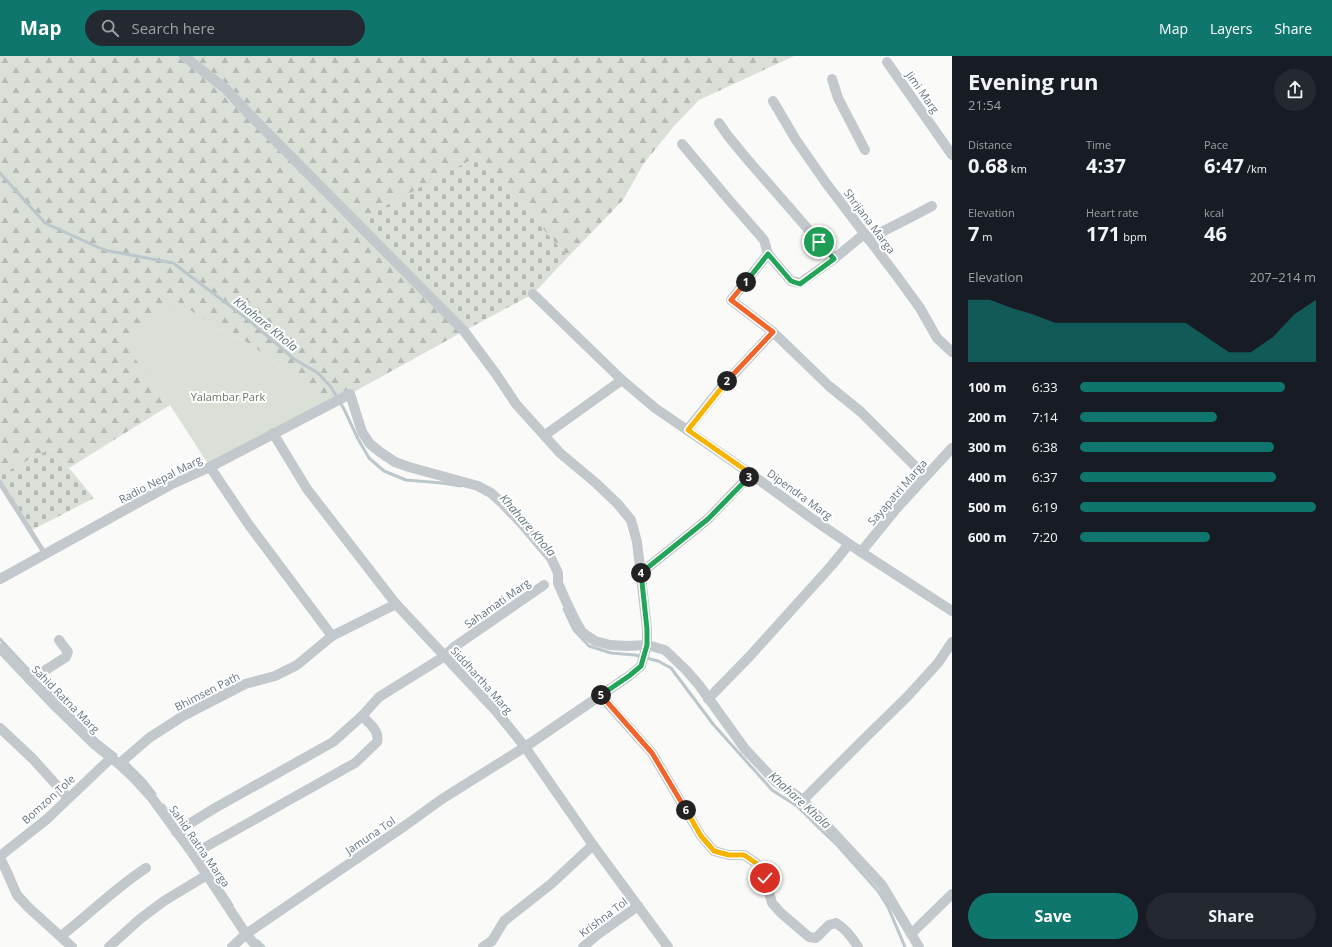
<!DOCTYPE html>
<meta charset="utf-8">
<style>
:root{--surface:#171b24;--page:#242831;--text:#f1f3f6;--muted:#9ea1a6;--accent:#0f766e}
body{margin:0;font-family:"Open Sans",sans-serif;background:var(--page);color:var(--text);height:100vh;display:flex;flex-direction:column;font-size:15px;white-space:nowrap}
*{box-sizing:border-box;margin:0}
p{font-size:13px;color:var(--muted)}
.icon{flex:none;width:22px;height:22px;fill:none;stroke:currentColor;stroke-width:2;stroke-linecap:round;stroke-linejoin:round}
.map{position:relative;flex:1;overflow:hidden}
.side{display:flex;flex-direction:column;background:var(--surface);width:380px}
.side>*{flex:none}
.pin{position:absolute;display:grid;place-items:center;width:34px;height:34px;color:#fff;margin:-17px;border:2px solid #fff;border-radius:50%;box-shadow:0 1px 4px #0007}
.km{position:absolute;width:20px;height:20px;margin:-10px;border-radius:50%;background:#222;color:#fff;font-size:11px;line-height:20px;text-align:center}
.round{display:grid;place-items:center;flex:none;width:42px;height:42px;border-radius:21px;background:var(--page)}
.overview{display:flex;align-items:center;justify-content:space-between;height:68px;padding:0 16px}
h1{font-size:22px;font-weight:700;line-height:30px}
.metrics{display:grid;grid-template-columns:repeat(3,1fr);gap:6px;height:68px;padding:4px 16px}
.metrics div{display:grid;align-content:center}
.metrics b{font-size:20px;font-weight:700}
.metrics small{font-size:11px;font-weight:400}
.metrics p{font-size:11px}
.chart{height:112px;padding:8px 16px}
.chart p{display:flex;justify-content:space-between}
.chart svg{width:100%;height:72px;margin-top:4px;fill:var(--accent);opacity:.7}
.cta{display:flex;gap:8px;margin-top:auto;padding:8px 16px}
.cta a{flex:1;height:46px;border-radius:24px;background:var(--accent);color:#fff;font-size:16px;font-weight:700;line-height:46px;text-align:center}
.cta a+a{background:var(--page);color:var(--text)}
ul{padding:0 16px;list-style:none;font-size:13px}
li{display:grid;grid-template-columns:64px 48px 1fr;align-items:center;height:30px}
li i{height:10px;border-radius:5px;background:var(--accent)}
header{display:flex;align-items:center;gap:24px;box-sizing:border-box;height:56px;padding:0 20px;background:var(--accent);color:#fff}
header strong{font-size:19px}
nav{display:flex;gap:22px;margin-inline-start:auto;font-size:14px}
.search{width:280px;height:36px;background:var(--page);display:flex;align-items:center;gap:10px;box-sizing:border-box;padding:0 14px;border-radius:22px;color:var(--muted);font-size:15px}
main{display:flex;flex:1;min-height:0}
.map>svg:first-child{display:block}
.forest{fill:url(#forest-firs)}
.cemetery{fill:url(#cemetery-stones)}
.park{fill:#dadfd7}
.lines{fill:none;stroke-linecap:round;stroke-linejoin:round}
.stream{stroke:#bbc7cb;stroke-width:3}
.lane{stroke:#c3c8cc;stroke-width:5}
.street{stroke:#c3c8cc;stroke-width:10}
.split-1-casing{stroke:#fff;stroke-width:8}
.split-2-casing{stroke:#fff;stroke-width:8}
.split-3-casing{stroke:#fff;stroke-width:8}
.split-4-casing{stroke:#fff;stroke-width:8}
.split-5-casing{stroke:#fff;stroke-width:8}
.split-6-casing{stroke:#fff;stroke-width:8}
.split-7-casing{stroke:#fff;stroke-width:8}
.split-1{stroke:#22a559;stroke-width:5}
.split-2{stroke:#f0652b;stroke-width:5}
.split-3{stroke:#f5b400;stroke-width:5}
.split-4{stroke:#22a559;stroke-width:5}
.split-5{stroke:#22a559;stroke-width:5}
.split-6{stroke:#f0652b;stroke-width:5}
.split-7{stroke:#f5b400;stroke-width:5}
.labels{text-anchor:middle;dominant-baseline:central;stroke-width:4;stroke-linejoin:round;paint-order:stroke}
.street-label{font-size:11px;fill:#657683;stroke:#fff}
.park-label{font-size:11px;fill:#687a64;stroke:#fff}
.water-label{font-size:12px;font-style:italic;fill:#60757c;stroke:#fff}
</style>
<header>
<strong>Map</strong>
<div class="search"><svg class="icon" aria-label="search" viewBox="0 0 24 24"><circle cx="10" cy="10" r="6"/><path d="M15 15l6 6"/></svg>Search here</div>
<nav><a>Map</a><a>Layers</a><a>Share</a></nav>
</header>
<main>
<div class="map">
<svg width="952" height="891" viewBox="0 0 952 891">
<defs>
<pattern id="forest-firs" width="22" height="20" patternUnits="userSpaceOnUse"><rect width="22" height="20" fill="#dadfd7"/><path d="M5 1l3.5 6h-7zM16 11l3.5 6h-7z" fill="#b4b9b4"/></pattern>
<pattern id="cemetery-stones" width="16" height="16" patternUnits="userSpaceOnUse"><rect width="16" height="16" fill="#dadfd7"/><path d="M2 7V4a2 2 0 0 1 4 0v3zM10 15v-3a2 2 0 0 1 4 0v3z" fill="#b4b9b4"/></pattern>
</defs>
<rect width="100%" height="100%" fill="#fafaf8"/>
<polygon class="forest" points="0,0 794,0 699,44 675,69 644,107 623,144 568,201 478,100 464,275 332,348 248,287 218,272 121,283 170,349 69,412 52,392 0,419"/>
<g class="cemetery">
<polygon points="478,100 568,201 533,238 464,275 356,166"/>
<polygon points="52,392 94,442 30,475 0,427 0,419"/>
</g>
<polygon class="park" points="178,246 218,272 248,287 332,348 210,411 170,349 120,283"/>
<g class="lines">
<g class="stream">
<polyline points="0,117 45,167 104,194 173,207 250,265 294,303 318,317 331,331 344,353 358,383 369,402 384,415 406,424 442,427 461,430"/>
<polyline points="564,553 574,574 589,590 611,597 635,599 658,605 671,612 713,668 772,734 797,750 817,770 837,789 878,835 888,851 905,891"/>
<polyline points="0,583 28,613 98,685 116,699"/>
<polyline points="126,706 144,724 155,738"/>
<polyline points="163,749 175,765"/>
<polyline points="182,774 194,790"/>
<polyline points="202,803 232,849"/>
<polyline points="258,885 264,891"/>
</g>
<polyline class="lane" points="0,427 45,498"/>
<g class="street">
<polyline points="184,0 226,33 249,58 464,275 496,318 516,348 560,397 597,428 617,447 631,464 637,486 647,573 647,589 641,610 629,620 525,691 442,743 406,769 246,878 232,891"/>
<polyline points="887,6 952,99"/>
<polyline points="832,23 838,42 865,94"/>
<polyline points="773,45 796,84 826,127 896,219 920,252 937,282 952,296"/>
<polyline points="719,67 728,80 747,103 834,203 864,178"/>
<polyline points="682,88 729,144 764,184 768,198 791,225 800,227 834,203"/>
<polyline points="868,183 915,159 932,150"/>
<polyline points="768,198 731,244 773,276 829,330 861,356 925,420"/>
<polyline points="533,238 622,324 655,352 751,418 814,464 861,496 952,555"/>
<polyline points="350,338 362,376 370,388 380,396 395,406 409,411 478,430 491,437 502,447 522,468 551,502 558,517 558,527 565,543 575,564 582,576 595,585 610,589 627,590 647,589 665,594 686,614 699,629 745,693 776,726 803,744 882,829 919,891"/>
<polyline points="688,373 720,333 773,276"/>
<polyline points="273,377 307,433 396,548 496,655 525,691 593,789 668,891"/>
<polyline points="545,379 622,324"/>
<polyline points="210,411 249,469 332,580"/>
<polyline points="861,496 896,453 952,392"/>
<polyline points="641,517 708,463 751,418"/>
<polyline points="0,523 170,429 210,411 348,339"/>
<polyline points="0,592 55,650 94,688 119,708 133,721 152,742 193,798 246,878 257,891"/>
<polyline points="30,624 66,601 68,596 59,584"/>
<path d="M601,640L652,697L701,780L714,795L729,799H744L756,807L765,822L772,847L781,857L809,881L816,882L829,869L836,867C846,873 852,881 858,891"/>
<polyline points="708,643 749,601 832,509 849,488"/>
<polyline points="0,672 33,703 68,742"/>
<polyline points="119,708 149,682 183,660 245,628 275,620 297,609 332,580 396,548"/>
<polyline points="803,744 864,683 907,641 938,607 952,586"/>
<polyline points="176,776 215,752 333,686 362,660 379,641 445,600 454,591 544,529"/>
<path d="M193,798L355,707L377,686C380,675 369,667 362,660"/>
<polyline points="0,800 47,763 111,702"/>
<polyline points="0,802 6,814 17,839 28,851 72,891"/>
<polyline points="911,878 952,838"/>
<path d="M61,880C90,858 115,832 146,812"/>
<polyline points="109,891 140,863 164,845 207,819"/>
<polyline points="483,891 492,885 504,865 551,828 593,789"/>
<polyline points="583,891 597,879 638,850"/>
</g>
</g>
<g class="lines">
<defs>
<polyline id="split-1" points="746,226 768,198 791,225 800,228 834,203 819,186"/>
<polyline id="split-2" points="727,325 773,276 731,244 746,226"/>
<polyline id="split-3" points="727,325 688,374 751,418 749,421"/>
<polyline id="split-4" points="641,517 708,463 749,421"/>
<polyline id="split-5" points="601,639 629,620 641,610 647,589 647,573 641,517"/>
<polyline id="split-6" points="601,639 652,697 686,754"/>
<polyline id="split-7" points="686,754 701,780 714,795 729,799 744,799 756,807 765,822"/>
</defs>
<use href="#split-1" class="split-1-casing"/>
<use href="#split-2" class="split-2-casing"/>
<use href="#split-3" class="split-3-casing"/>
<use href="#split-4" class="split-4-casing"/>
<use href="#split-5" class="split-5-casing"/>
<use href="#split-6" class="split-6-casing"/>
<use href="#split-7" class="split-7-casing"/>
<use href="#split-1" class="split-1"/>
<use href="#split-2" class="split-2"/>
<use href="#split-3" class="split-3"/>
<use href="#split-4" class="split-4"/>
<use href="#split-5" class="split-5"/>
<use href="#split-6" class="split-6"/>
<use href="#split-7" class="split-7"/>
</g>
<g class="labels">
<g class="street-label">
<text transform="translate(923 36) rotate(55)">Jimi Marg</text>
<text transform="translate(870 165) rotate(53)">Shrijana Marga</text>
<text transform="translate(160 423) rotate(-27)">Radio Nepal Marg</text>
<text transform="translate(897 436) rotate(-49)">Sayapatri Marga</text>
<text transform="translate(800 438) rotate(36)">Dipendra Marg</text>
<text transform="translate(497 547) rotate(-35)">Sahamati Marg</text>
<text transform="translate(482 624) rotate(48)">Siddhartha Marg</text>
<text transform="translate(207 635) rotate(-27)">Bhimsen Path</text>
<text transform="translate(66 643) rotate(45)">Sahid Ratna Marg</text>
<text transform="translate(48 743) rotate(-42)">Bomzon Tole</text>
<text transform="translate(370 779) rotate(-34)">Jamuna Tol</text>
<text transform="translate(200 790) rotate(55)">Sahid Ratna Marga</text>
<text transform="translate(603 861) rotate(-37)">Krishna Tol</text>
</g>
<g class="park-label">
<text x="228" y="340">Yalambar Park</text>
</g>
<g class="water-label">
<text transform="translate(266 268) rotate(39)">Khahare Khola</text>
<text transform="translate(528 469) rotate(49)">Khahare Khola</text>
<text transform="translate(800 744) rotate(42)">Khahare Khola</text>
</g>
</g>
</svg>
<div class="pin" style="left:819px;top:186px;background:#1e9e55"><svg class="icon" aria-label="arrive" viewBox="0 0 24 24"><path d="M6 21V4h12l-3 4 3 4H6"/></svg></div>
<div class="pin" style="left:765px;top:822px;background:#d93025"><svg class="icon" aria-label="check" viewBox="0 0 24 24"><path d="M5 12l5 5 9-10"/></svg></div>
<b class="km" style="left:746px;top:226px">1</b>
<b class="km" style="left:727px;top:325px">2</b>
<b class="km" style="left:749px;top:421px">3</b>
<b class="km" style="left:641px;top:517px">4</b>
<b class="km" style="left:601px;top:639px">5</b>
<b class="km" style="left:686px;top:754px">6</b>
</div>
<section class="side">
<div class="overview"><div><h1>Evening run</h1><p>21:54</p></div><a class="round"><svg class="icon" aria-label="share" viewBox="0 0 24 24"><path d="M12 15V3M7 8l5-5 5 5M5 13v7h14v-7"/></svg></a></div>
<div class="metrics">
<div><p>Distance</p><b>0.68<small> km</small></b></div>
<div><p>Time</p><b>4:37</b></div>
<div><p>Pace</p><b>6:47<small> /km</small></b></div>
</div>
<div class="metrics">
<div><p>Elevation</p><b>7<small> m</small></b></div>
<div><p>Heart rate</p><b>171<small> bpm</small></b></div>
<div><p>kcal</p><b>46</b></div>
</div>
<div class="chart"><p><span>Elevation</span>207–214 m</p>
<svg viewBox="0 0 160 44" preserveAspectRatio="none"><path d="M0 44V6L10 6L20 11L30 15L40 20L50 20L60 20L70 20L80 20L90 20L100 20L110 29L120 38L130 38L140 29L150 15L160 6V44z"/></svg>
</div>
<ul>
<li><b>100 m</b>6:33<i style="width:87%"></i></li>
<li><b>200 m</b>7:14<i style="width:58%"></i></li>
<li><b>300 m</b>6:38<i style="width:82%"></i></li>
<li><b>400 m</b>6:37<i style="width:83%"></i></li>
<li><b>500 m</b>6:19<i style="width:100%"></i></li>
<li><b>600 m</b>7:20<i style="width:55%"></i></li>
</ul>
<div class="cta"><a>Save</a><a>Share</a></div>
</section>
</main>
